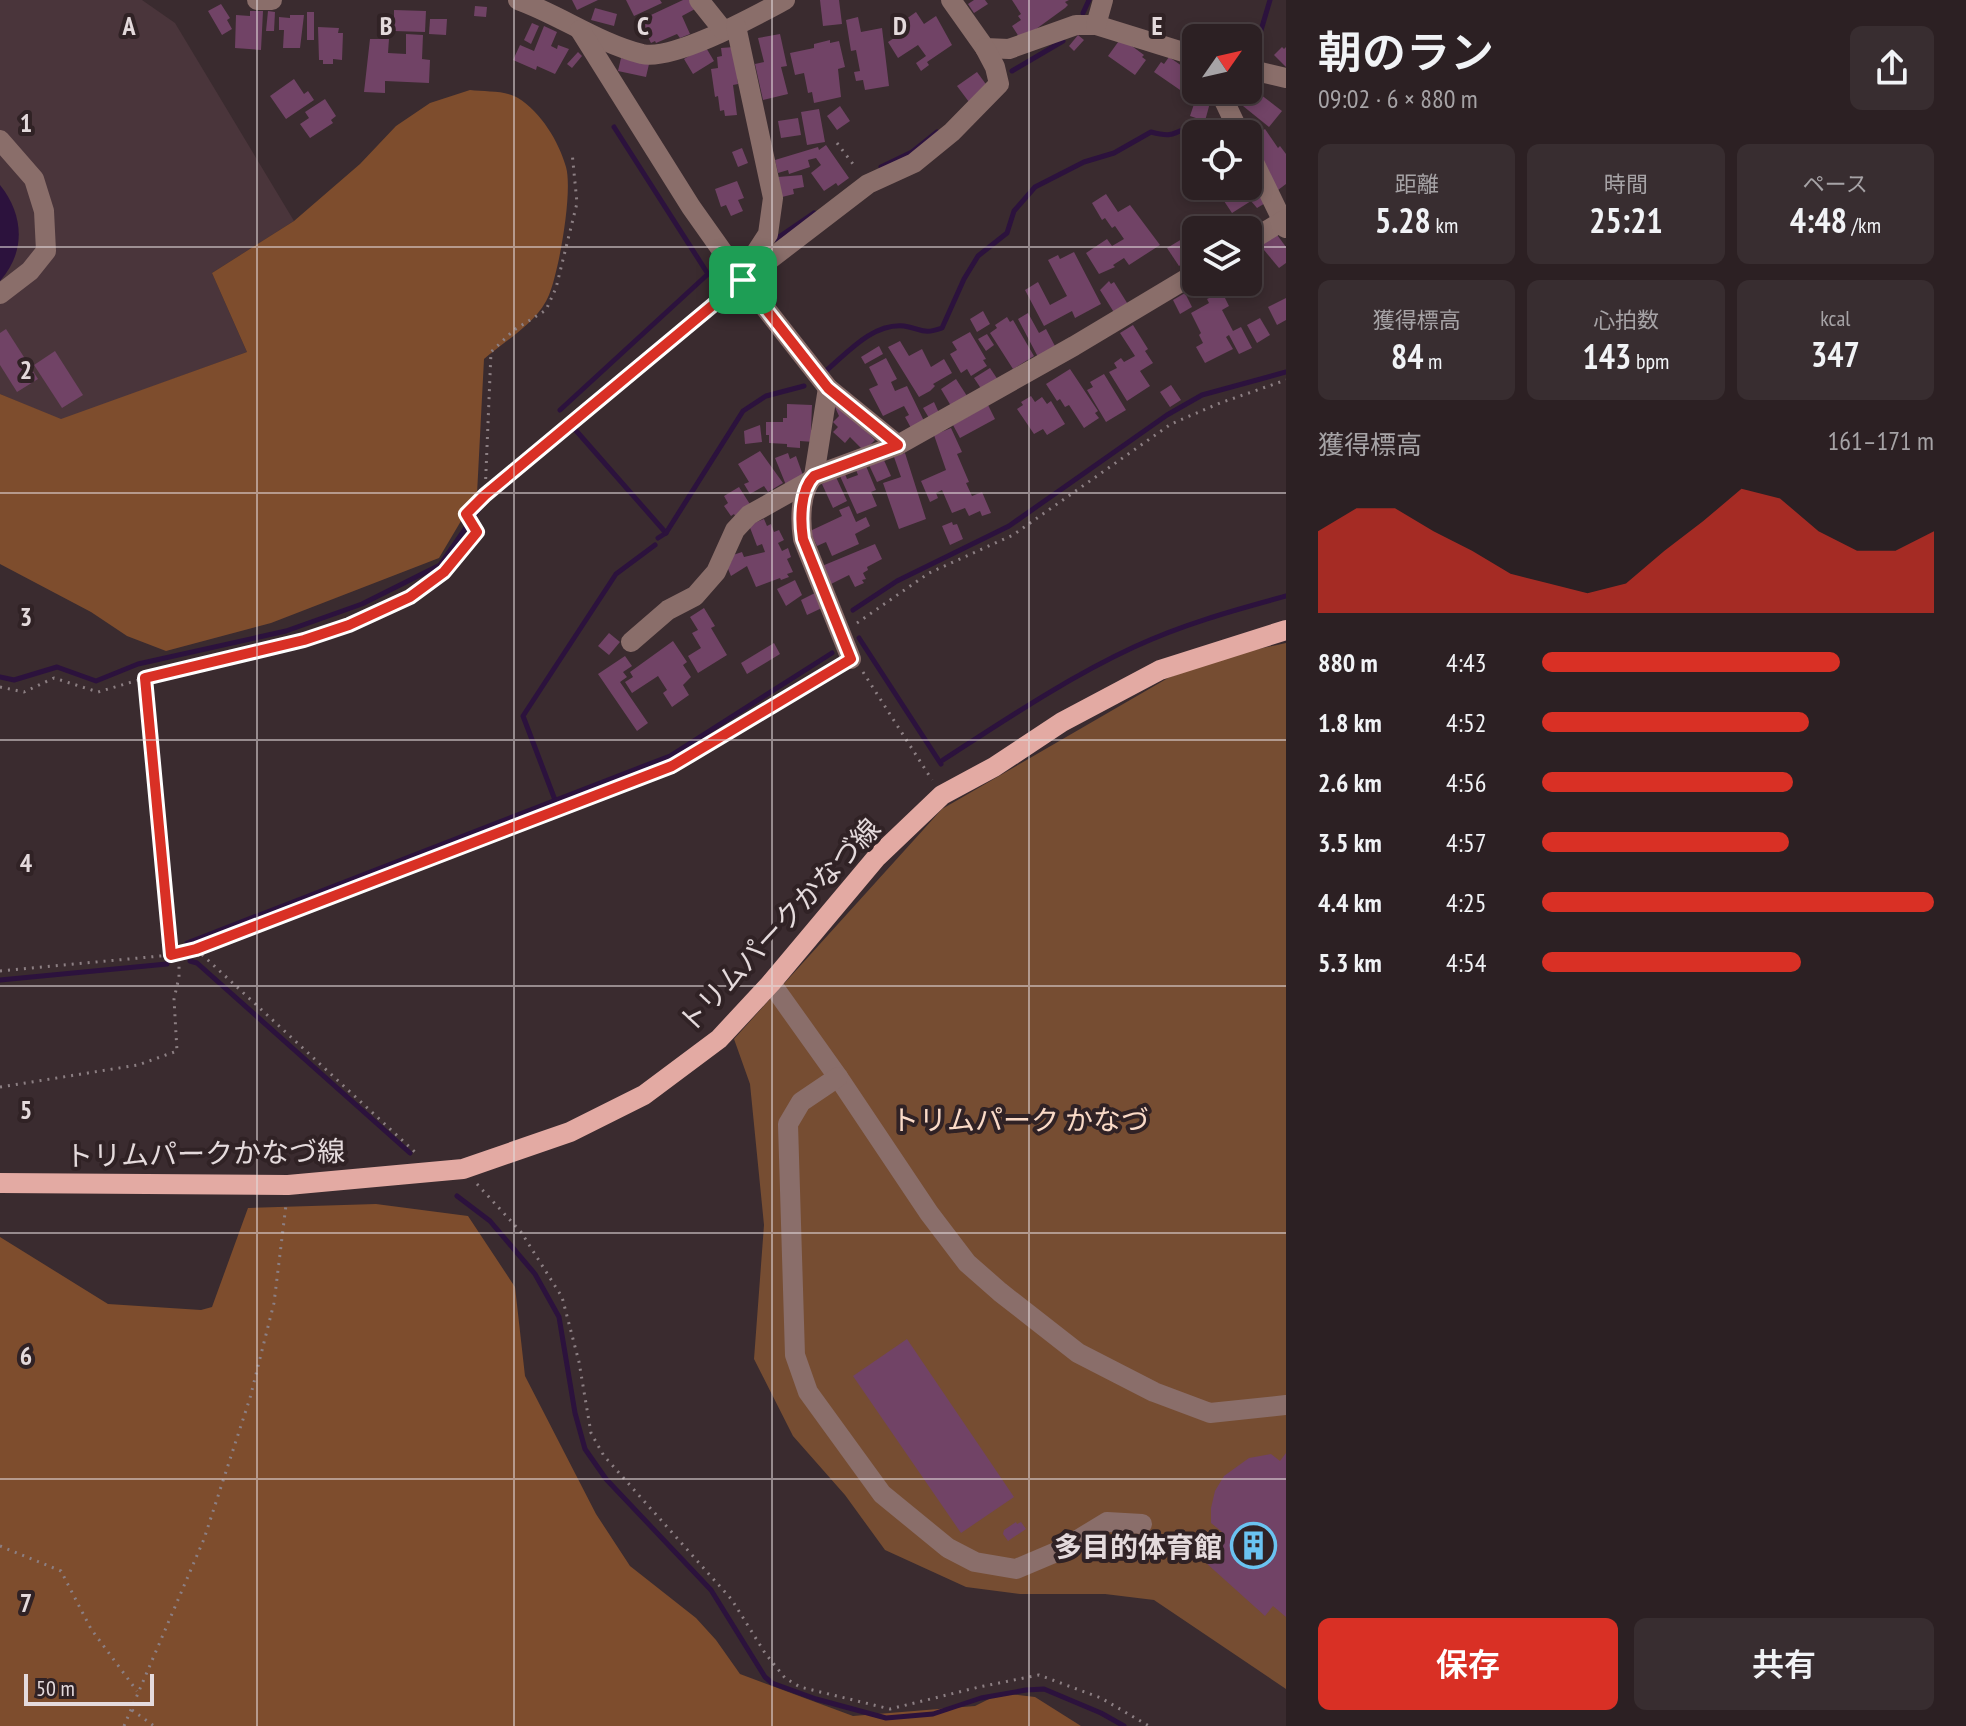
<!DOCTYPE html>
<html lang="ja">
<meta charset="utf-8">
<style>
:root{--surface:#2c2023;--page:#382d30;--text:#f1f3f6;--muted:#a6a3a6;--line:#483e41;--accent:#d93025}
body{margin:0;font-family:"PT Sans Narrow","Noto Sans JP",sans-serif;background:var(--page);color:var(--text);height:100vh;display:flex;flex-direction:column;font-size:30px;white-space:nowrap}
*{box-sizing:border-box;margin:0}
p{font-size:26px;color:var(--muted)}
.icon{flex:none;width:44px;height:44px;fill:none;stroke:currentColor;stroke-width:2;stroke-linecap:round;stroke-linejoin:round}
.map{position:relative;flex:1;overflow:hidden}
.panel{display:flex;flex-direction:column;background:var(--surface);width:680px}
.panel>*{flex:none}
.needle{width:52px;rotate:56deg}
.buttons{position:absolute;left:1182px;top:24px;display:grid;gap:16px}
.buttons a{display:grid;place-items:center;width:80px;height:80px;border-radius:12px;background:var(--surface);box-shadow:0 4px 12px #0003,0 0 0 2px var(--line);font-size:40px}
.scale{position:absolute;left:24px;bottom:20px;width:130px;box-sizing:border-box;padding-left:8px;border:4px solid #e4dadc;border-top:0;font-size:22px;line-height:28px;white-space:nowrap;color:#e4dadc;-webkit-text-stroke:6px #302225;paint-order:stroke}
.pin{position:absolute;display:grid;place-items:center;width:68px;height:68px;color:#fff;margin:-34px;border-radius:16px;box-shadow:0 4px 12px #0006}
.round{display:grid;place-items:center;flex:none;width:84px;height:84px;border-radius:12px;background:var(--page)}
.overview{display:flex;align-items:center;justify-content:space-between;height:136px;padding:0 32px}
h1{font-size:44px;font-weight:600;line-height:60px}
.metrics{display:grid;grid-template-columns:repeat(3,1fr);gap:12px;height:136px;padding:8px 32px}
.metrics div{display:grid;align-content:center;border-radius:12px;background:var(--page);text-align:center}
.metrics b{font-size:34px;font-weight:600}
.metrics small{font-size:22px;font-weight:400}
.metrics p{font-size:22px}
.chart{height:224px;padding:16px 32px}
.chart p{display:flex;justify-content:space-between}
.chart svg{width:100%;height:144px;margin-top:8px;fill:var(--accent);opacity:.7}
.button{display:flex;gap:16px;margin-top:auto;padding:16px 32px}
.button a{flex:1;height:92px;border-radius:12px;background:var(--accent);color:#fff;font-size:32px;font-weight:600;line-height:92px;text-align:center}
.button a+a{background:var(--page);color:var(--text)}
ul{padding:0 32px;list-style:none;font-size:26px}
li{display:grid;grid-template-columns:128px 96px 1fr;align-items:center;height:60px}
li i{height:20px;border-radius:10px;background:var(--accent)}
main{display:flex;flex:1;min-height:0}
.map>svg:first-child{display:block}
.built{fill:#4a353b}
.green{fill:#764d32}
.forest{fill:#7e4d2d}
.water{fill:#2c123d}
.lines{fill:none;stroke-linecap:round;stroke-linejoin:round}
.stream{stroke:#2c123d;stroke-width:5}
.building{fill:#714366}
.path{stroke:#8c7f83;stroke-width:3;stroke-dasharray:2 6;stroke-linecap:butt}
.minor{stroke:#8a6e6a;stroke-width:20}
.major{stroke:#e3aaa3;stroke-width:20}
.route-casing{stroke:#fff;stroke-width:16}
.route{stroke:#d93025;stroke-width:10}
.grid{fill:none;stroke:#e4dadc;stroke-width:2;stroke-opacity:0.55}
.labels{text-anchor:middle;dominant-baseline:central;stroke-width:8;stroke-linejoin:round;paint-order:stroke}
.street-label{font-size:28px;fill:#e4dadc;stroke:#302225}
.park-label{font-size:28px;fill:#fadac7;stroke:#302225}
.poi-label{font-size:28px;font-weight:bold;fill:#e4dadc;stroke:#302225;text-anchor:end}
.grid-label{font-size:26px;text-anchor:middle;font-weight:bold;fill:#e4dadc;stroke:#302225;stroke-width:8;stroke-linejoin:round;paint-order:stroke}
</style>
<main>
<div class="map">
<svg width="1286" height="1726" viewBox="0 0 1286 1726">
<rect width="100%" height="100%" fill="#3a2b2f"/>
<polygon class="built" points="0,0 142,0 175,23 294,221 212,273 247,352 61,420 0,394"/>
<polygon class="green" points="1286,643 1286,1689 1154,1600 1105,1594 1020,1594 966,1587 885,1550 845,1495 793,1436 754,1359 764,1225 750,1084 734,1039 942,809 1168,678 1218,658"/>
<g class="forest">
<path d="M470,90C485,92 505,90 518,98C541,112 559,142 566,167C573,191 559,271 549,295C539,321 505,341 484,359L477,494L439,558L271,623L166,651L127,636L91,612L0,564V394L61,419L247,352L212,273L294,221L360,164L396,126L430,103Z"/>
<polygon points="376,1204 468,1216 515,1287 525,1376 596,1514 630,1566 696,1618 716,1640 740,1674 853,1716 975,1706 1001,1693 1035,1697 1081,1726 0,1726 0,1237 108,1304 201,1310 212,1307 248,1208"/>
</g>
<path class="water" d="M0,185C24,215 26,252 0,281Z"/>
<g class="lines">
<g class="stream">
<polyline points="1083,13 1089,0"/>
<polyline points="1251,64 1270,0"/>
<polyline points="1012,71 1063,41"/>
<polyline points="1234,107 1242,90"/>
<polyline points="881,167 912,152 937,132"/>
<polyline points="776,239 814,213"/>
<path d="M827,370C848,352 873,323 904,326C922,329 923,335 942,328L964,279L978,256L1007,233L1014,211L1035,187L1084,162L1114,153L1151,132C1170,137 1172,135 1188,127C1197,123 1212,124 1222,123"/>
<polyline points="560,410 708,274 614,127"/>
<polyline points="572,426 666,533 658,538"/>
<polyline points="666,533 743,411 766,396 804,386"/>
<polyline points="853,610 897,581 1009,526 1167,415 1202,395 1286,372"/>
<polyline points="859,638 941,764"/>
<polyline points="0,677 14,680 57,667 96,681 138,664 286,631 362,604 440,565 479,509"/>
<path d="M943,760C1005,720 1067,678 1134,647C1183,624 1235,610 1286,596"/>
<polyline points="555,800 523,716 616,574 655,545"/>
<polyline points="187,943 670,756 832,653"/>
<polyline points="190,961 197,963 410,1153"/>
<polyline points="0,980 167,964"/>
<polyline points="457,1196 490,1221 535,1274 559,1317 575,1413 585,1449 606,1479 711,1590 765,1677 772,1683 816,1699 886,1718 933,1714 981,1698 1026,1690 1044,1689 1101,1713 1124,1726"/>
</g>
</g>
<g class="building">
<polygon points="572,0 598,0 577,10"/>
<polygon points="626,0 660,0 662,3 634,16"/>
<polygon points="683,0 691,0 695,9 682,16 690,34 680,38 677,34 656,43 655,41 651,43 645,31 641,33 636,22"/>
<polygon points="820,0 839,0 842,24 823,26"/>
<polygon points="974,0 985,0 988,4 974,13 968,4"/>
<polygon points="1012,0 1069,0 1065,2 1068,5 1065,8 1021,40 1012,26 1021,20 1018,16 1021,14"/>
<polygon points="221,4 230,18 227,20 232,29 222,35 208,11"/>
<polygon points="475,6 487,7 486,17 474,16"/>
<polygon points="595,8 617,14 614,26 591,20"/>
<polygon points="394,10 426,11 425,32 394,31"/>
<polygon points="250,11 263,11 261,50 235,48 236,15 250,16"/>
<polygon points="268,11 275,12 274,31 266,31"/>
<rect x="307" y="12" width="7" height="28"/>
<polygon points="916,12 924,24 936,16 952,45 927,62 929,65 921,71 916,63 926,56 918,45 898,58 888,42 908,29 902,22"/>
<polygon points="290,15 304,15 300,48 283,48 284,30 279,30 279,17 290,18"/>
<polygon points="858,17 861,32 882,28 889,86 865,90 863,80 856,81 854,72 860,71 856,50 851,51 846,20"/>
<polygon points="430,19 447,19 446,35 429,34"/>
<polygon points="532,23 539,26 531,44 524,40"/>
<polygon points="544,26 557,32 551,46 557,49 558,45 569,49 555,74 537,66 536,70 513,60 520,45 534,51"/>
<polygon points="318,27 339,28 338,33 343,33 342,60 333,59 333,64 323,64 323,60 319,60"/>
<polygon points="406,34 423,35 422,59 430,60 429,83 385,81 385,93 364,92 370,39 389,39 388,53 406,54"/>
<polygon points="780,34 787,66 781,67 788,94 763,100 755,64 764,62 758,38"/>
<polygon points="1078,35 1084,40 1074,51 1069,46"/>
<polygon points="1121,38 1144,55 1142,57 1146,60 1135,75 1108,56"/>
<polygon points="830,40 830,43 839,41 845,67 838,69 841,97 814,103 812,92 808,93 804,73 795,75 790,53 814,48 814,44"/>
<polygon points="705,46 714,61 693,74 684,59"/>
<polygon points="734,47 738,84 733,85 737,115 725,116 724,110 720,111 718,96 715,97 711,69 718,68 717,57 722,56 721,48"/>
<polygon points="1282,47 1284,49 1286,47 1286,67 1274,55"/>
<polygon points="578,52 582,56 572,68 567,64"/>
<polygon points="1169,57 1195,75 1191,80 1194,82 1189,89 1186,86 1183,92 1154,72 1161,62 1164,64"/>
<polygon points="621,58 649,64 646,77 618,71"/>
<polygon points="977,72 988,87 969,102 957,86"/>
<polygon points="294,79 304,94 308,91 314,100 286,119 270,96"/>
<polygon points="1256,91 1282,111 1269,127 1243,106"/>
<polygon points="1197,95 1211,99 1205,121 1190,116"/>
<polygon points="325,99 336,116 331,120 333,123 310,138 300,124 309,118 305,112"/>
<polygon points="840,106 850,121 837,130 827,116"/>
<polygon points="819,109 825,142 807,145 801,112"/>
<polygon points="798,118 801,135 781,138 778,121"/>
<polygon points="1265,129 1278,148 1280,146 1286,154 1286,184 1274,193 1262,156 1250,139"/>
<polygon points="826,145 849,178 838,186 836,183 824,191 811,173 821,165 816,158 808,160 810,167 789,174 788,170 778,173 775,160 818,147 819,150"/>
<polygon points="742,148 748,163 738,167 732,152"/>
<polygon points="802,175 804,187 793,189 794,194 782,197 778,177"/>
<polygon points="1251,177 1267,202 1257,208 1251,201 1232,213 1214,186 1248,186 1248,179"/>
<polygon points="737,181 744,198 738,200 743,211 731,216 726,205 721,207 715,189"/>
<polygon points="1106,194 1118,212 1130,205 1160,245 1129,265 1124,258 1113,265 1115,267 1099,274 1086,253 1107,239 1112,246 1124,239 1115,226 1112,228 1105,218 1102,220 1092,203"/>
<polygon points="1275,232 1286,247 1286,263 1279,268 1259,244"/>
<polygon points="1182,239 1193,256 1179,266 1167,248"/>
<polygon points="1074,252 1101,304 1075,318 1072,311 1044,326 1025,290 1038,282 1050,305 1067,296 1048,260 1058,255 1060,259"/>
<polygon points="1109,281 1111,284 1114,282 1129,306 1115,314 1100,290"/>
<polygon points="1222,292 1229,306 1222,310 1233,331 1241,327 1252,348 1239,354 1229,335 1226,337 1233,349 1205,363 1196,347 1203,343 1199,335 1201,333 1191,313 1209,303 1207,299"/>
<polygon points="1185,293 1192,307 1180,314 1173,300"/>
<polygon points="1286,298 1286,320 1277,325 1268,307"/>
<polygon points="983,311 990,324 977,332 970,319"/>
<polygon points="1028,313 1039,333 1046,329 1056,348 1038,357 1018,319"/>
<polygon points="1007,317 1010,322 1013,320 1034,356 1013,369 990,333 997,328 995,325"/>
<polygon points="1260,318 1270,335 1257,343 1247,325"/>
<polygon points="1133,325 1148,349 1145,351 1153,363 1140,371 1150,386 1127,401 1109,372 1117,368 1114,363 1121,358 1124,362 1135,356 1120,333"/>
<polygon points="6,329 38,379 17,392 0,365 0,333"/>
<polygon points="970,332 986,359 983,360 987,366 971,376 967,369 961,373 950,354 957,350 952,342"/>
<polygon points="987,334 994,345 986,351 978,339"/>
<polygon points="900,341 909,356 922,349 931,367 944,359 952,373 933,384 935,386 930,391 919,397 888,347"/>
<polygon points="879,346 883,354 865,364 861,357"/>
<polygon points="55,351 83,395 62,408 34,365"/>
<polygon points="886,358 897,379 891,382 895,391 907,386 924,421 911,428 905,417 909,415 904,406 883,416 869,389 878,385 869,367"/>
<polygon points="990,368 998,380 982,390 974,378"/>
<polygon points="1070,369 1098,411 1095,413 1099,418 1084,428 1069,405 1065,407 1060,399 1057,401 1046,384"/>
<polygon points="1104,374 1126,410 1106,422 1087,390 1093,387 1090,382"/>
<polygon points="956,379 967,396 951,406 941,389"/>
<polygon points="1171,385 1181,400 1170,407 1160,392"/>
<polygon points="1031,396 1035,402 1042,397 1047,404 1051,401 1065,424 1047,435 1043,429 1034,434 1017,409 1023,405 1021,402"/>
<polygon points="934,402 939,413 929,418 923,408"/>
<polygon points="787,404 812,405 811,430 815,430 814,442 800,441 800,448 787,447 787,444 769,443 769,435 766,435 766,422 783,422 783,418 787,418"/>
<polygon points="838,404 875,440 864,451 850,437 845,443 833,432 838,427 833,422 839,416 835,407"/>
<polygon points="988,405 995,419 960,438 953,425"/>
<polygon points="760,425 762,442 745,444 744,431"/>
<polygon points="951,428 962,452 957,454 969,482 966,483 972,496 982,492 991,513 982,516 980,511 969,516 965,508 952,513 942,490 936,493 938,498 930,502 921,481 946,470 934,435"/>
<polygon points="760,451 783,483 768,492 764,486 750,494 744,484 749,482 738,464"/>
<polygon points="788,453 790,459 796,456 804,478 786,485 775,458"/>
<polygon points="905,453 926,519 899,529 883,483 901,477 894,457"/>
<polygon points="883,458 891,476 877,482 869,465"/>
<polygon points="866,466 876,490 871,492 877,506 857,514 840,476 845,474 847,479 858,475 856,470"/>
<polygon points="836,477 847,501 833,508 822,484"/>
<polygon points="739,487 753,509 737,519 734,514 731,516 724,506 728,503 724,496"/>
<polygon points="849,506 856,522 866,517 870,526 855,534 859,544 832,556 826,542 817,546 810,531 842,516 839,510"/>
<polygon points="764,519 767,526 771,524 774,532 779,530 784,540 778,543 782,551 788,548 791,557 787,559 793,572 787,574 789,577 781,580 780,578 756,587 747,566 731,576 726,564 732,561 730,556 742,552 744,557 765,552 762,544 757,546 749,525"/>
<polygon points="952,522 953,525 957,524 963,539 950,545 942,526"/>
<polygon points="875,544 882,559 867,567 868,570 863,573 866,579 862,580 864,583 855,587 849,575 831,584 822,566"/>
<polygon points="795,580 802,595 786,606 777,589"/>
<polygon points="817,592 824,607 807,615 801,600"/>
<polygon points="704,608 715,626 711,628 727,655 698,673 688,656 701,648 692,633 698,630 690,617"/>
<polygon points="609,633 620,642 609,655 598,646"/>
<polygon points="673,641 687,662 683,665 691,677 683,685 689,695 672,707 663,693 667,690 658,676 632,693 625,682 633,677 630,672"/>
<polygon points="774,643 780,654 747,674 741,663"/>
<polygon points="625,656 632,666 623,672 627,677 620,682 648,723 637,731 598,674"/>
<polygon points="907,1339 1014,1497 961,1533 853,1376"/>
<polygon points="1286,1453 1286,1617 1273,1606 1265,1616 1205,1562 1204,1555 1222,1532 1211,1523 1211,1508 1215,1491 1224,1476 1249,1458 1271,1454 1280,1461"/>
<polygon points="1016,1522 1017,1524 1021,1522 1026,1529 1008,1541 1003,1534 1004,1530"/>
</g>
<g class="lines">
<g class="path">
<polyline points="837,143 856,168"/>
<polyline points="485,495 491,352 514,330 546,310 556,288 577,203 572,152"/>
<polyline points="857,623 929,573 1013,535 1171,424 1220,403 1286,380"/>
<polyline points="863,672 932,780"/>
<polyline points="145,678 171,955"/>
<polyline points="0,687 24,692 54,678 98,692 169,671 304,640 349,625 410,597 444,572 477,532 466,514 485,495 730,291"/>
<polyline points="196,949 416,1153"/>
<polyline points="0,971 171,955 196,949 672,766 834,670"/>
<polyline points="0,1087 138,1065 177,1051 174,999 179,977 179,953"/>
<polyline points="477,1184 521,1232 562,1297 579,1362 591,1433 604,1456 732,1600 765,1653 785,1678 800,1687 890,1709 979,1687 1039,1675 1101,1698 1149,1726"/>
<polyline points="0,1546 61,1571 91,1629 137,1691"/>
<polyline points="132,1710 154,1726"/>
<polyline points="124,1726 204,1539 250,1398 274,1303 286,1205"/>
</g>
<g class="minor">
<polyline points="257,0 272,0"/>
<path d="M518,0C560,15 598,43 642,54C674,61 755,16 785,0"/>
<polyline points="699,0 723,30"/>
<polyline points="951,0 985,48 1009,49 1076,25 1096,25 1196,56"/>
<polyline points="1096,25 1103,0"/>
<polyline points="736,26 773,198 768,234 755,254 738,271"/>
<polyline points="580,30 691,207 737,272 828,388 898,445 1074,346 1196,273"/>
<polyline points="1248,69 1286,78"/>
<polyline points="1219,90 1240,134"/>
<polyline points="0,140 34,179 44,211 46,251 30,271 0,294"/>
<polyline points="1248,150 1286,228"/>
<polyline points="1248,242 1286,219"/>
<polyline points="743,280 868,184 914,163 952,132 999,84 995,67 985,48"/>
<path d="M828,388L814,476C800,490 800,520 803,539L851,659"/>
<polyline points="814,476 898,445"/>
<polyline points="631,642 668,610 695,596 716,572 735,530 749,515 808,482"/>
<polyline points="771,983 838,1077 929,1213 967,1263 1000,1292 1078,1353 1154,1392 1210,1413 1286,1405"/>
<polyline points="838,1077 801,1102 788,1124 795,1355 808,1392 882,1494 948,1548 975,1562 1016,1569 1061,1550 1107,1522 1142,1524"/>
</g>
<polyline class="major" points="0,1183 288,1185 463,1169 570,1132 644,1095 719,1039 771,983 876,858 942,795 994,767 1062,722 1160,670 1286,630"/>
</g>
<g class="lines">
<defs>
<path id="route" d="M743,280L828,388L898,445L814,476C800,490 800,520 803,539L851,659L672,766L196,949L171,955L145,678L304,640L349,625L410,597L444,572L477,532L466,514L485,495Z"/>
</defs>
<use href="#route" class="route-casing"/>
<use href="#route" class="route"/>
</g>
<path class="grid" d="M257,0V1726M514,0V1726M772,0V1726M1029,0V1726M0,247H1196M1248,247H1286M0,493H1286M0,740H1286M0,986H1286M0,1233H1286M0,1479H1286"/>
<defs>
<symbol id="building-ring" viewBox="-11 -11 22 22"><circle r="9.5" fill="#302225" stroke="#6ac3f1" stroke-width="1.5"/><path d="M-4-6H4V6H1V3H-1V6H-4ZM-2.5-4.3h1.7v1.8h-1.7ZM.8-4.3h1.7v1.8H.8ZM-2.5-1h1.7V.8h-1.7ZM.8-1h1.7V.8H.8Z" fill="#6ac3f1"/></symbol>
</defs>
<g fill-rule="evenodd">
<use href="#building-ring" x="1228" y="1520" width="51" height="51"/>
</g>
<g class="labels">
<g class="street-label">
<text transform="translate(779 925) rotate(-47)">トリムパークかなづ線</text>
<text transform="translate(205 1153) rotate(-1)">トリムパークかなづ線</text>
</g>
<g class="park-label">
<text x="1020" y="1119">トリムパーク かなづ</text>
</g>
<g class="poi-label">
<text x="1222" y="1546">多目的体育館</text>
</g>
</g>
<g class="grid-label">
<text x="129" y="35">A</text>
<text x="386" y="35">B</text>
<text x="643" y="35">C</text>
<text x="900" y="35">D</text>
<text x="1157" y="35">E</text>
<text x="26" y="132">1</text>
<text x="26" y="379">2</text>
<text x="26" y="626">3</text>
<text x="26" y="872">4</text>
<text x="26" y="1119">5</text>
<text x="26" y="1365">6</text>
<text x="26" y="1612">7</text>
</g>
</svg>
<div class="buttons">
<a><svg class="needle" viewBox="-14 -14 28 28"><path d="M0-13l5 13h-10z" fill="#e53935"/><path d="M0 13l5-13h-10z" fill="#a6a3a6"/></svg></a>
<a><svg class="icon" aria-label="locate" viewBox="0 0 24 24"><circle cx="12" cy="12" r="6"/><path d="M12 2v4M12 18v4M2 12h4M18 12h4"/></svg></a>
<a><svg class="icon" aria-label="layers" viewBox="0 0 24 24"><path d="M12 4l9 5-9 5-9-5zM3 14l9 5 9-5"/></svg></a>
</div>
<div class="scale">50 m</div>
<div class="pin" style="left:743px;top:280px;background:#1e9e55"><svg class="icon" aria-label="arrive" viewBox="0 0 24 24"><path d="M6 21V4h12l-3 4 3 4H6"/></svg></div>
</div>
<section class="panel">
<div class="overview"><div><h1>朝のラン</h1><p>09:02 · 6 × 880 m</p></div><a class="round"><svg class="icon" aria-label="share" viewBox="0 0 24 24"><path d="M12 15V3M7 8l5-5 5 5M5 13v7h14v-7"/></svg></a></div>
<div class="metrics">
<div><p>距離</p><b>5.28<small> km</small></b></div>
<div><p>時間</p><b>25:21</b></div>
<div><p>ペース</p><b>4:48<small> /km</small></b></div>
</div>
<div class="metrics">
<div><p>獲得標高</p><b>84<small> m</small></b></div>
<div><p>心拍数</p><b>143<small> bpm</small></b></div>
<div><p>kcal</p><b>347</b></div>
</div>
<div class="chart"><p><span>獲得標高</span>161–171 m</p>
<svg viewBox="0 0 160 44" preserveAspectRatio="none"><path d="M0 44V19L10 12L20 12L30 19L40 25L50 32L60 35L70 38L80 35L90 25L100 16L110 6L120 9L130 19L140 25L150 25L160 19V44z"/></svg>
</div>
<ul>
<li><b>880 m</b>4:43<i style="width:76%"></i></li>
<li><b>1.8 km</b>4:52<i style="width:68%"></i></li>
<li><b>2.6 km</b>4:56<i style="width:64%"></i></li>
<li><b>3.5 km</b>4:57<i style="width:63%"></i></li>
<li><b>4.4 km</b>4:25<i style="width:100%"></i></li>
<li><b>5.3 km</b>4:54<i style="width:66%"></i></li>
</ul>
<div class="button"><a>保存</a><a>共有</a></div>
</section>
</main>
